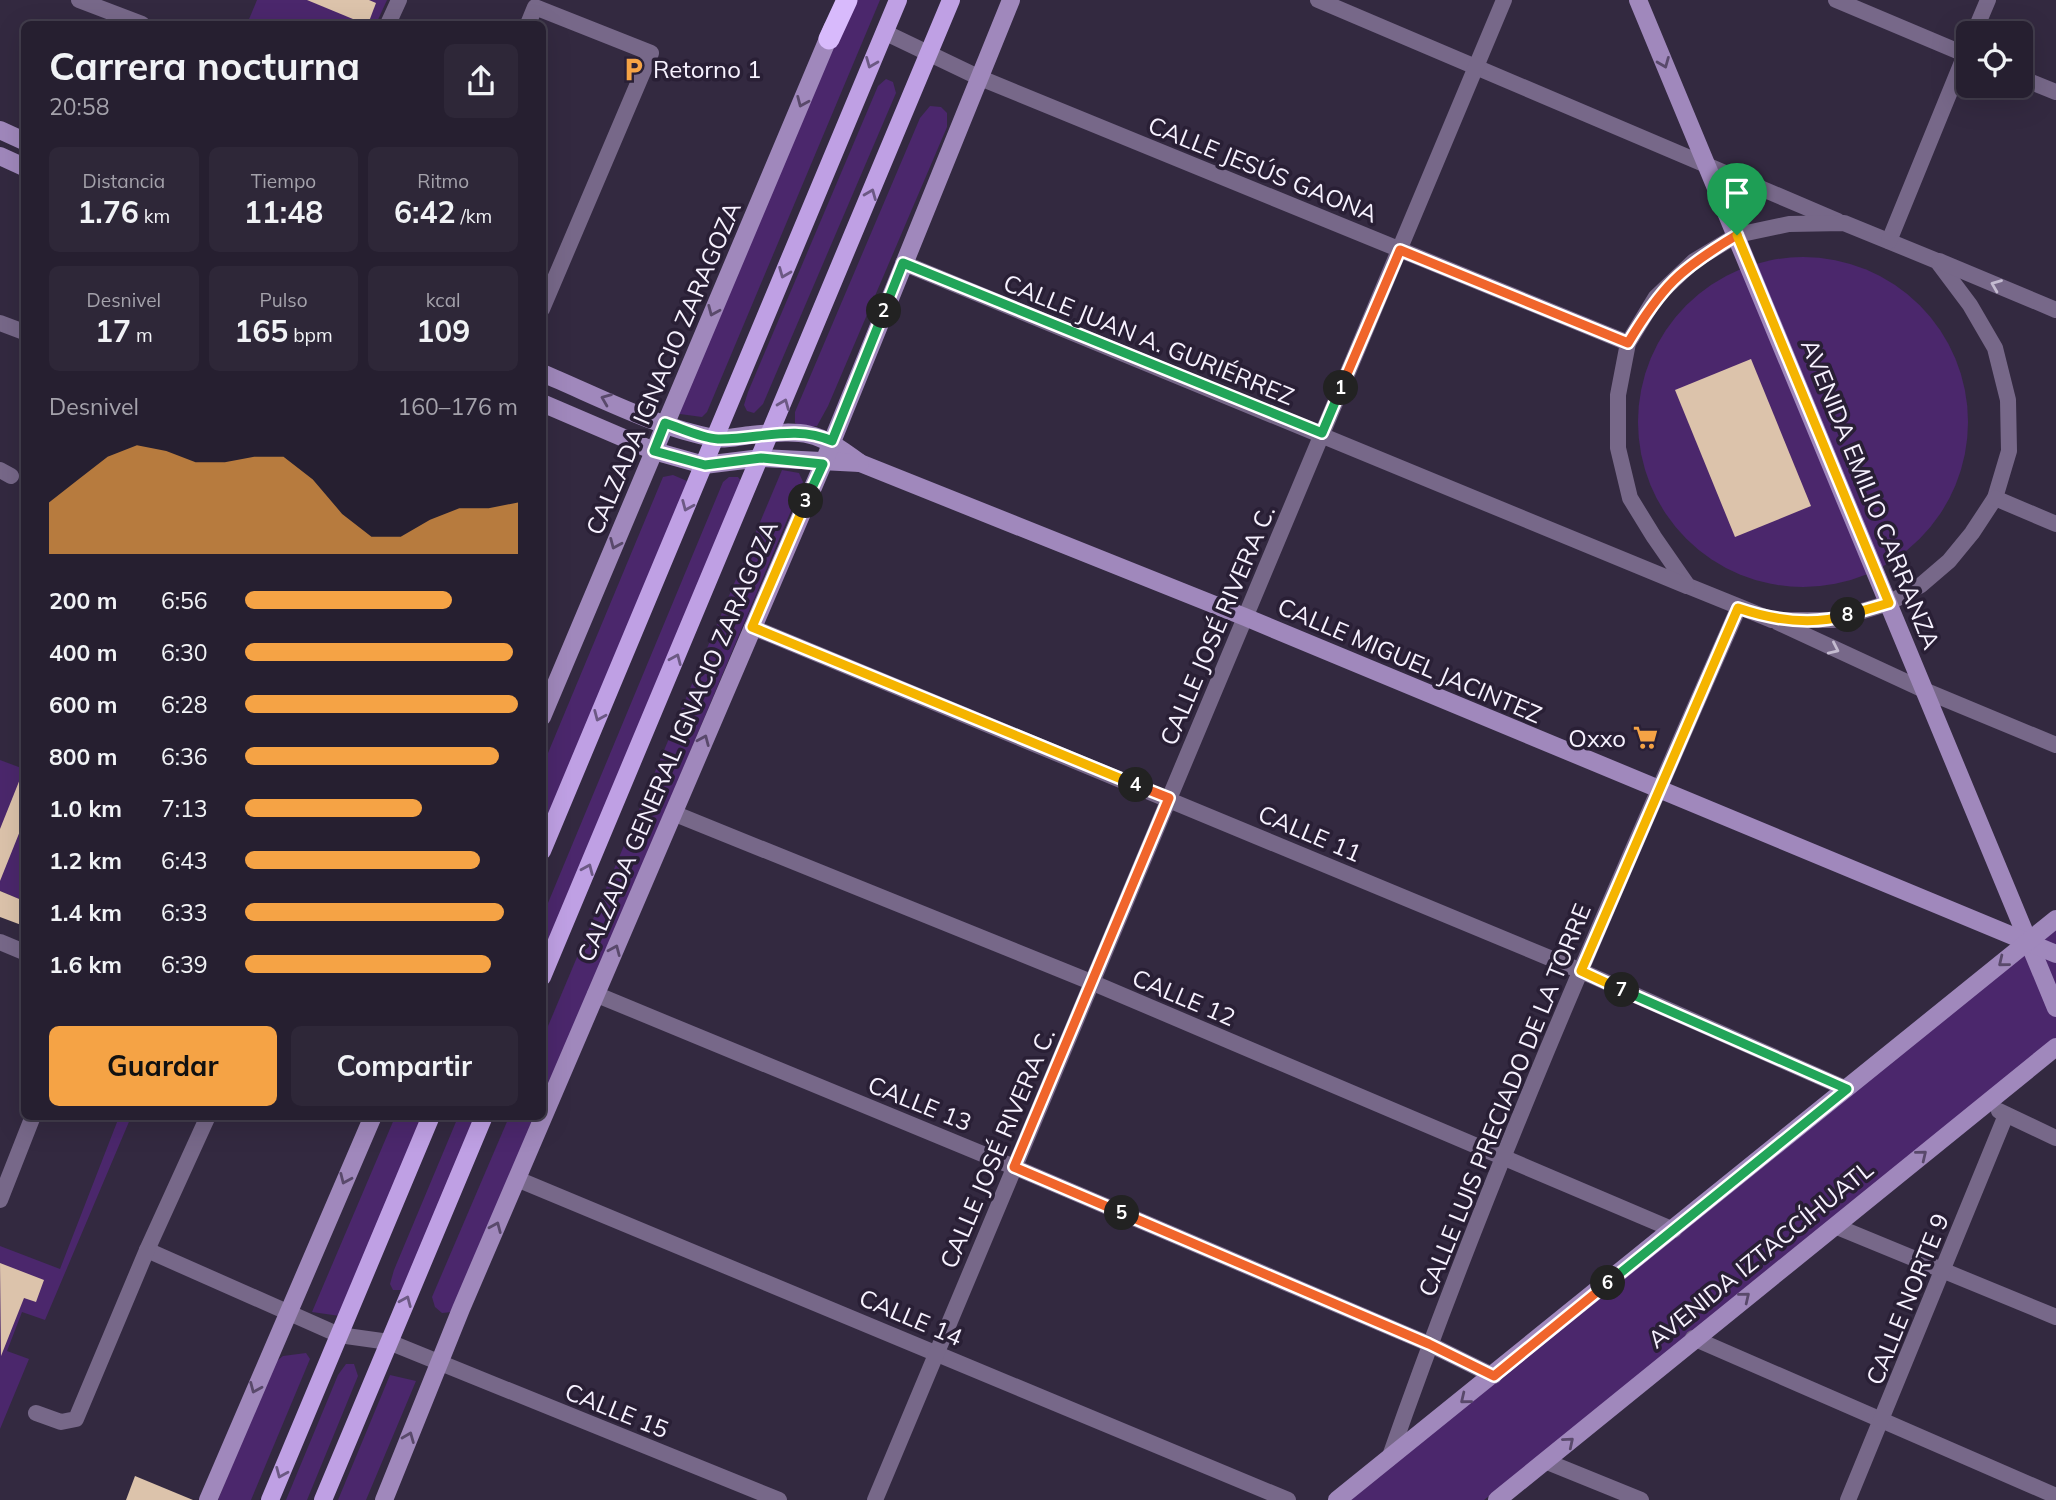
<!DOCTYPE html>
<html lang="es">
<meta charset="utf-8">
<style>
:root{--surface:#261f30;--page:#2e2738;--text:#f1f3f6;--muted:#a4a2ab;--line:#423d4c;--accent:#f5a345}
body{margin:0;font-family:Mulish,sans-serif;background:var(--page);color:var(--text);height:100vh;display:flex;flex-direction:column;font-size:26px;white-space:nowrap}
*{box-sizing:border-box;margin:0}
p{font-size:23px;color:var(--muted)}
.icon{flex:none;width:38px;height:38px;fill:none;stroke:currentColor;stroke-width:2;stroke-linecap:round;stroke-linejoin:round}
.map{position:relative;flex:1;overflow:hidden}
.panel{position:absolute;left:21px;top:21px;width:525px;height:1099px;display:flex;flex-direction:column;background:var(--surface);border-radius:10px;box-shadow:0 7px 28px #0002,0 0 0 2px var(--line)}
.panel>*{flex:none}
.controls{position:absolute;left:1956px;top:21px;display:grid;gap:14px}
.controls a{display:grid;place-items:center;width:77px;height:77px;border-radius:10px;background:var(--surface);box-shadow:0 7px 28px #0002,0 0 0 2px var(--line);font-size:35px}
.pin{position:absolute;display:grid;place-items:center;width:60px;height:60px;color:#fff;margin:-72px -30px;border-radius:50% 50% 50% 0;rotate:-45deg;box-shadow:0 0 7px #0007}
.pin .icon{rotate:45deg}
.km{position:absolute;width:35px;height:35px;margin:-18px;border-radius:50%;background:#222;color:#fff;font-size:19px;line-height:35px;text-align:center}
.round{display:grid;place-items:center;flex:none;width:74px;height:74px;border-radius:10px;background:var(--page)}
.head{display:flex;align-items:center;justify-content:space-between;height:119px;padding:0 28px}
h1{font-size:38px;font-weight:700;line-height:52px}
.metrics{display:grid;grid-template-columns:repeat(3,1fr);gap:10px;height:119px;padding:7px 28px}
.metrics div{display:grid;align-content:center;border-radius:10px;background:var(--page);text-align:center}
.metrics b{font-size:30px;font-weight:700}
.metrics small{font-size:19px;font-weight:400}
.metrics p{font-size:19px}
.chart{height:196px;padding:14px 28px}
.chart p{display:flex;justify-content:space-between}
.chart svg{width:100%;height:126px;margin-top:7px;fill:var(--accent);opacity:.7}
.cta{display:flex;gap:14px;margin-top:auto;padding:14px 28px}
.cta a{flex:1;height:80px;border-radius:10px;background:var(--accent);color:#111;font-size:28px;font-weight:700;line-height:80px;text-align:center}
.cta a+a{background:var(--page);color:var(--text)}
ul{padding:0 28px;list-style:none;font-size:23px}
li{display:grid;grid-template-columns:112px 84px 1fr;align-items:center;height:52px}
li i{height:18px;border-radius:9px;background:var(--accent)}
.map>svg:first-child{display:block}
.green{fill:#4b276c}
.building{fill:#dcc3ab}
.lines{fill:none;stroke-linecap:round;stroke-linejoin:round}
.street{stroke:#776889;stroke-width:16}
.secondary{stroke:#a088bc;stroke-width:18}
.primary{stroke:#bfa0e4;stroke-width:18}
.highway{stroke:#d8bafc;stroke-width:21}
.oneway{stroke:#6c5984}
.oneway2{stroke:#59496b}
.oneway3{stroke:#c4bbd0}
.split-1-casing{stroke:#fff;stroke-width:14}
.split-2-casing{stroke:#fff;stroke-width:14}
.split-3-casing{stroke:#fff;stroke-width:14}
.split-4-casing{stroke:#fff;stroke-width:14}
.split-5-casing{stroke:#fff;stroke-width:14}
.split-6-casing{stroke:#fff;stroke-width:14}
.split-7-casing{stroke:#fff;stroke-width:14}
.split-8-casing{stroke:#fff;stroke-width:14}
.split-9-casing{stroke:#fff;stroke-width:14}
.split-1{stroke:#f0652b;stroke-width:9}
.split-2{stroke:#22a559;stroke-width:9}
.split-3{stroke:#22a559;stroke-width:9}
.split-4{stroke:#f5b400;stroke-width:9}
.split-5{stroke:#f0652b;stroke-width:9}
.split-6{stroke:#f0652b;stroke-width:9}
.split-7{stroke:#22a559;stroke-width:9}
.split-8{stroke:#f5b400;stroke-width:9}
.split-9{stroke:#f5b400;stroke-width:9}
.labels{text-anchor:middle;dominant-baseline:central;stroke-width:7;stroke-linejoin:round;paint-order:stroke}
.poi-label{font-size:24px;fill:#f7f2ff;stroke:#291f35;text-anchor:start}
.street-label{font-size:24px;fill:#f7f2ff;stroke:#291f35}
</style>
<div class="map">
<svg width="2056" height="1500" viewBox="0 0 2056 1500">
<rect width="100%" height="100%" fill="#332940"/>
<g class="green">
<polygon points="257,0 387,0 376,24 247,24"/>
<polygon points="849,0 880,0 707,412 702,417 680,414 676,409"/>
<polygon points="886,79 893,82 896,93 763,404 754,413 747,411 744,405 748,392 878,86"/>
<polygon points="930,106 941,107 947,113 947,127 828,406 817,426 803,427 795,423 795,412 920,118"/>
<circle cx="1803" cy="422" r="165"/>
<polygon points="782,470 799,473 803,482 543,1103 543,1038"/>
<polygon points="673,475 694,484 543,849 543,765 663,477"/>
<polygon points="729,477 738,477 741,481 543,965 543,915 723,482"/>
<polygon points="0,760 24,769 24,901 0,891"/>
<polygon points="2056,926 2056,1041 1484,1500 1349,1500"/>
<polygon points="119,1117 131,1117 45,1320 22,1312 7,1351 29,1359 0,1429 0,1246 60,1269"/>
<polygon points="395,1117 430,1117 340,1316 312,1312"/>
<polygon points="458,1117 479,1117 403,1290 393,1290 390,1284 394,1270"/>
<polygon points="509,1117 537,1117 452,1312 442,1313 435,1307 432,1297"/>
<polygon points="306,1353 310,1359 251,1500 218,1500 273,1364 283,1356"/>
<polygon points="346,1364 354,1364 358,1376 307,1500 286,1500 338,1375"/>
<polygon points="390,1375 416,1381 366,1500 338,1500"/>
</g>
<g class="building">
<polygon points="307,0 369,0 376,3 368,24 365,24"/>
<polygon points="1751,359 1811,506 1735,537 1675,390"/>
<polygon points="24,769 24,821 0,881 0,829"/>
<polygon points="0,891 24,901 24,926 0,917"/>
<polygon points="0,1263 44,1280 36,1302 24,1298 1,1356"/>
<polygon points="135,1476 193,1500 126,1500"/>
</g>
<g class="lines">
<g class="street">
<polyline points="79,0 142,24"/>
<polyline points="1318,0 1838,221"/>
<polyline points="1836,0 1969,56"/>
<polyline points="388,24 399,0"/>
<polyline points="528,24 535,7 651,53 542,309"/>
<polyline points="884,32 978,77 1628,343"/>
<polyline points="1974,33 1988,0"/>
<polyline points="2021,78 2056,92"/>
<polygon points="1844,223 1937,261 1970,305 1995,348 2008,400 2009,451 1995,498 1972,533 1949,561 1921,585 1889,603 1833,620 1772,620 1688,586 1654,537 1630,498 1618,448 1618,395 1628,343 1656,297 1694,261 1737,235 1789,224"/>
<polyline points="1889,241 1969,45"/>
<polyline points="1939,261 2056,310"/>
<polyline points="903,263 1687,586"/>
<polyline points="0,323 24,332"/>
<polyline points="0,470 11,476"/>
<polyline points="1995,498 2056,524"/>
<polyline points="1777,622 1926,691 2056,745"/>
<polyline points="752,627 1581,971 1847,1089"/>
<polyline points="673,813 1091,982 1674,1230"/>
<polyline points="0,942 24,952"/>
<polyline points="595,994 1014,1167 1429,1344 1494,1376"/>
<polyline points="1999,1111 2056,1138"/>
<polyline points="517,1179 1288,1500"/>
<polyline points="0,1200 33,1116"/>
<polyline points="1835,1226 2056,1317"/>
<polyline points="147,1250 339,1335 389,1342 779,1500"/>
<polyline points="1693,1338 2056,1496"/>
<polyline points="36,1413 61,1422 76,1419 147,1250 208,1116"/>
<path d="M1389,1459C1490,1170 1615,889 1738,609"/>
<polyline points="1545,1461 1641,1500"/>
<polyline points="875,1500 1504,0"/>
<polyline points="1848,1500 2006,1115"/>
</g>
<g class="secondary">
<polyline points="1638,0 2056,1008"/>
<polyline points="0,130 24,141"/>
<polyline points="0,156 24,167"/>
<path d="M542,373C597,396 655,427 714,438C725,440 740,436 751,435C806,430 816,430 860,463L1245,617L2056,954"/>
<polyline points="542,403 654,451 704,465 761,458 860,463"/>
<polyline points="542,717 833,27"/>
<polyline points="208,1500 373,1116"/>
<polyline points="384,1500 461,1309 823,464 1011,0"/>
<polyline points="1337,1500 2056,919"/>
<polyline points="1497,1500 2056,1047"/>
</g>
<g class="primary">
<polyline points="542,851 898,0"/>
<polyline points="542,977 951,0"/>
<polyline points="270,1500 431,1116"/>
<polyline points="323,1500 484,1116"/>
</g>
<polyline class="highway" points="829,39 847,0"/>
</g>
<defs><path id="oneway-chevron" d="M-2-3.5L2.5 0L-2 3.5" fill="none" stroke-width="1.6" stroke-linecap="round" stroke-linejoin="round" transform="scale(1.75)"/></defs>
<g class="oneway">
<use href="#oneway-chevron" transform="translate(871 63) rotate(112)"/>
<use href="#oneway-chevron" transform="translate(871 194) rotate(-68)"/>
<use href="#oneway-chevron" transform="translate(784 273) rotate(112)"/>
<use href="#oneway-chevron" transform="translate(784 404) rotate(-68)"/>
<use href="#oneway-chevron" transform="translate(687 506) rotate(113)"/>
<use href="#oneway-chevron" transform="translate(676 659) rotate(-67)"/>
<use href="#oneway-chevron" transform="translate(599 716) rotate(113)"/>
<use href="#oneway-chevron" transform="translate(588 869) rotate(-67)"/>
<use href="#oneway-chevron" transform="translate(406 1301) rotate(-67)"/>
<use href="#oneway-chevron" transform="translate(281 1473) rotate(113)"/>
</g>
<g class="oneway2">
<use href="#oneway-chevron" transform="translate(1664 63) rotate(68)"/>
<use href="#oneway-chevron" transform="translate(802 102) rotate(113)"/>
<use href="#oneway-chevron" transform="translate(713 311) rotate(113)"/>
<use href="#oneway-chevron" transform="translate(606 399) rotate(-158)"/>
<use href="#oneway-chevron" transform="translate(615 544) rotate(113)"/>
<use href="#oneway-chevron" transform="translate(704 740) rotate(-67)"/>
<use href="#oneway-chevron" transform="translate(615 950) rotate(-67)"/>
<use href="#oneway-chevron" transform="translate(2003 962) rotate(141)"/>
<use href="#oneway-chevron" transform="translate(1922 1155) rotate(-39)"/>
<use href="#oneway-chevron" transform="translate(345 1179) rotate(114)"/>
<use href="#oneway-chevron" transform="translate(496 1227) rotate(-67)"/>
<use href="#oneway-chevron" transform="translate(1745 1297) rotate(-39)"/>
<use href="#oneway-chevron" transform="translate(255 1388) rotate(113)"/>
<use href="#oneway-chevron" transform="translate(1465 1399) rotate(141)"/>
<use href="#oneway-chevron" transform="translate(409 1437) rotate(-68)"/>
<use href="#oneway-chevron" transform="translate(1569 1442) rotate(-40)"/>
</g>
<g class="oneway3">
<use href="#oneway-chevron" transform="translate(1996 285) rotate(-158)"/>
<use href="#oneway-chevron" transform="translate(1834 649) rotate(25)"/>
</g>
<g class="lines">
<defs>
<path id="split-1" d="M1341,388L1400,250L1628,343C1662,286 1680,269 1737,235"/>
<polyline id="split-2" points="884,311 903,263 1322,433 1341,388"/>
<path id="split-3" d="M806,501L823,464L761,458L705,465L654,451L665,423C681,428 701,438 718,439C757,440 795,424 832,441L884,311"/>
<polyline id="split-4" points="806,501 752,627 1136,785"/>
<polyline id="split-5" points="1122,1213 1014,1167 1169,798 1136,785"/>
<polyline id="split-6" points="1122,1213 1429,1344 1494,1376 1608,1283"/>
<polyline id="split-7" points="1608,1283 1847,1089 1622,990"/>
<path id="split-8" d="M1622,990L1581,971L1738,608C1773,620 1811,626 1848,615"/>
<polyline id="split-9" points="1737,235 1889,603 1848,615"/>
</defs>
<use href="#split-1" class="split-1-casing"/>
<use href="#split-2" class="split-2-casing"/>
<use href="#split-3" class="split-3-casing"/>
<use href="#split-4" class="split-4-casing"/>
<use href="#split-5" class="split-5-casing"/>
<use href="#split-6" class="split-6-casing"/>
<use href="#split-7" class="split-7-casing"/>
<use href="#split-8" class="split-8-casing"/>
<use href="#split-9" class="split-9-casing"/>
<use href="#split-1" class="split-1"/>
<use href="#split-2" class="split-2"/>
<use href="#split-3" class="split-3"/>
<use href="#split-4" class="split-4"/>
<use href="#split-5" class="split-5"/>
<use href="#split-6" class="split-6"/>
<use href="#split-7" class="split-7"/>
<use href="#split-8" class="split-8"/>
<use href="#split-9" class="split-9"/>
</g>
<defs>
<symbol id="parking-bare" viewBox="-9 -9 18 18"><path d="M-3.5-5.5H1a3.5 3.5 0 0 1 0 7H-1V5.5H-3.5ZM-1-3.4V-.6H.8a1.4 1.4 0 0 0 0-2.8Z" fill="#f5a345" stroke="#291f35" stroke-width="2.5" paint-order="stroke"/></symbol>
<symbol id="supermarket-bare" viewBox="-9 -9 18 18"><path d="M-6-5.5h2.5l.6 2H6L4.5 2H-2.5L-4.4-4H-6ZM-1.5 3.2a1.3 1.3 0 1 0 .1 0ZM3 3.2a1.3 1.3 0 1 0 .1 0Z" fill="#f5a345" stroke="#291f35" stroke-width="2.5" paint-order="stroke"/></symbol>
</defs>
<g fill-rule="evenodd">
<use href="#parking-bare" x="616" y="52" width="35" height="35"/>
<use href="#supermarket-bare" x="1628" y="720" width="35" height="35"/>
</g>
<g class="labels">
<g class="poi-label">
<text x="653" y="69">Retorno 1</text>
<text x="1626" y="738" text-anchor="end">Oxxo</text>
</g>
<g class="street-label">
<text transform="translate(1263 169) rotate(22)">CALLE JESÚS GAONA</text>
<text transform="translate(1149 339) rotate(22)">CALLE JUAN A. GURIÉRREZ</text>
<text transform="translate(663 368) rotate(-67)">CALZADA IGNACIO ZARAGOZA</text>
<text transform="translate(1871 494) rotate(68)">AVENIDA EMILIO CARRANZA</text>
<text transform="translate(1217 625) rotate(-67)">CALLE JOSÉ RIVERA C.</text>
<text transform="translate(1410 660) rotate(23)">CALLE MIGUEL JACINTEZ</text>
<text transform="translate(677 741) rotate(-67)">CALZADA GENERAL IGNACIO ZARAGOZA</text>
<text transform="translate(1310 833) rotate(23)">CALLE 11</text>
<text transform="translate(1184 997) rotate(23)">CALLE 12</text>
<text transform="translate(1504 1100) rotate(-68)">CALLE LUIS PRECIADO DE LA TORRE</text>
<text transform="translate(920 1103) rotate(22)">CALLE 13</text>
<text transform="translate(997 1148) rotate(-67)">CALLE JOSÉ RIVERA C.</text>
<text transform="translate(1760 1254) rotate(-39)">AVENIDA IZTACCÍHUATL</text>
<text transform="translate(1907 1299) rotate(-68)">CALLE NORTE 9</text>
<text transform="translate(911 1317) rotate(23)">CALLE 14</text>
<text transform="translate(617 1410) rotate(22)">CALLE 15</text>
</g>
</g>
</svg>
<div class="controls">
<a><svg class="icon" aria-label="locate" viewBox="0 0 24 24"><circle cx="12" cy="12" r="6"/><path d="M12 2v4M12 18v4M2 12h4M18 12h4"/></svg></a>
</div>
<div class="pin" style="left:1737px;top:235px;background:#1e9e55"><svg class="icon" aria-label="arrive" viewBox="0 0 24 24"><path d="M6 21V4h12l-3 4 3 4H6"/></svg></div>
<b class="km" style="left:1341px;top:388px">1</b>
<b class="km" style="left:884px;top:311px">2</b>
<b class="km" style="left:806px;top:501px">3</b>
<b class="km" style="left:1136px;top:785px">4</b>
<b class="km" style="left:1122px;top:1213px">5</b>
<b class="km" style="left:1608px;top:1283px">6</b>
<b class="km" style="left:1622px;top:990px">7</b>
<b class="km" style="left:1848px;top:615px">8</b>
<section class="panel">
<div class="head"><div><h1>Carrera nocturna</h1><p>20:58</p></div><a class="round"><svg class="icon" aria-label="share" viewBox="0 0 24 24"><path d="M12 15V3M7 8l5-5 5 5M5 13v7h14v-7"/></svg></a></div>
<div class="metrics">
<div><p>Distancia</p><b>1.76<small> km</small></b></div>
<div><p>Tiempo</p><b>11:48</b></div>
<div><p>Ritmo</p><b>6:42<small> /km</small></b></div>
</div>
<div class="metrics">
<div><p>Desnivel</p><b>17<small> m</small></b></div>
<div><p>Pulso</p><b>165<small> bpm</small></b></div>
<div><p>kcal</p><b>109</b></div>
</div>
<div class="chart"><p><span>Desnivel</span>160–176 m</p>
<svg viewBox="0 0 160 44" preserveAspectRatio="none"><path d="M0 44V26L10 18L20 10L30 6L40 8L50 12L60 12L70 10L80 10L90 18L100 30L110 38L120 38L130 32L140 28L150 28L160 26V44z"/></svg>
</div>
<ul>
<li><b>200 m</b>6:56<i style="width:76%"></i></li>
<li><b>400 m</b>6:30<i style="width:98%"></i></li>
<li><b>600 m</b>6:28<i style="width:100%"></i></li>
<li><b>800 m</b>6:36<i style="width:93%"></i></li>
<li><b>1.0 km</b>7:13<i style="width:65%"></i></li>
<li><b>1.2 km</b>6:43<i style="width:86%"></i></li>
<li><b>1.4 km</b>6:33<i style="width:95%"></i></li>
<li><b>1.6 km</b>6:39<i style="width:90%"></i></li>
</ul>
<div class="cta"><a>Guardar</a><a>Compartir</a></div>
</section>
</div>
